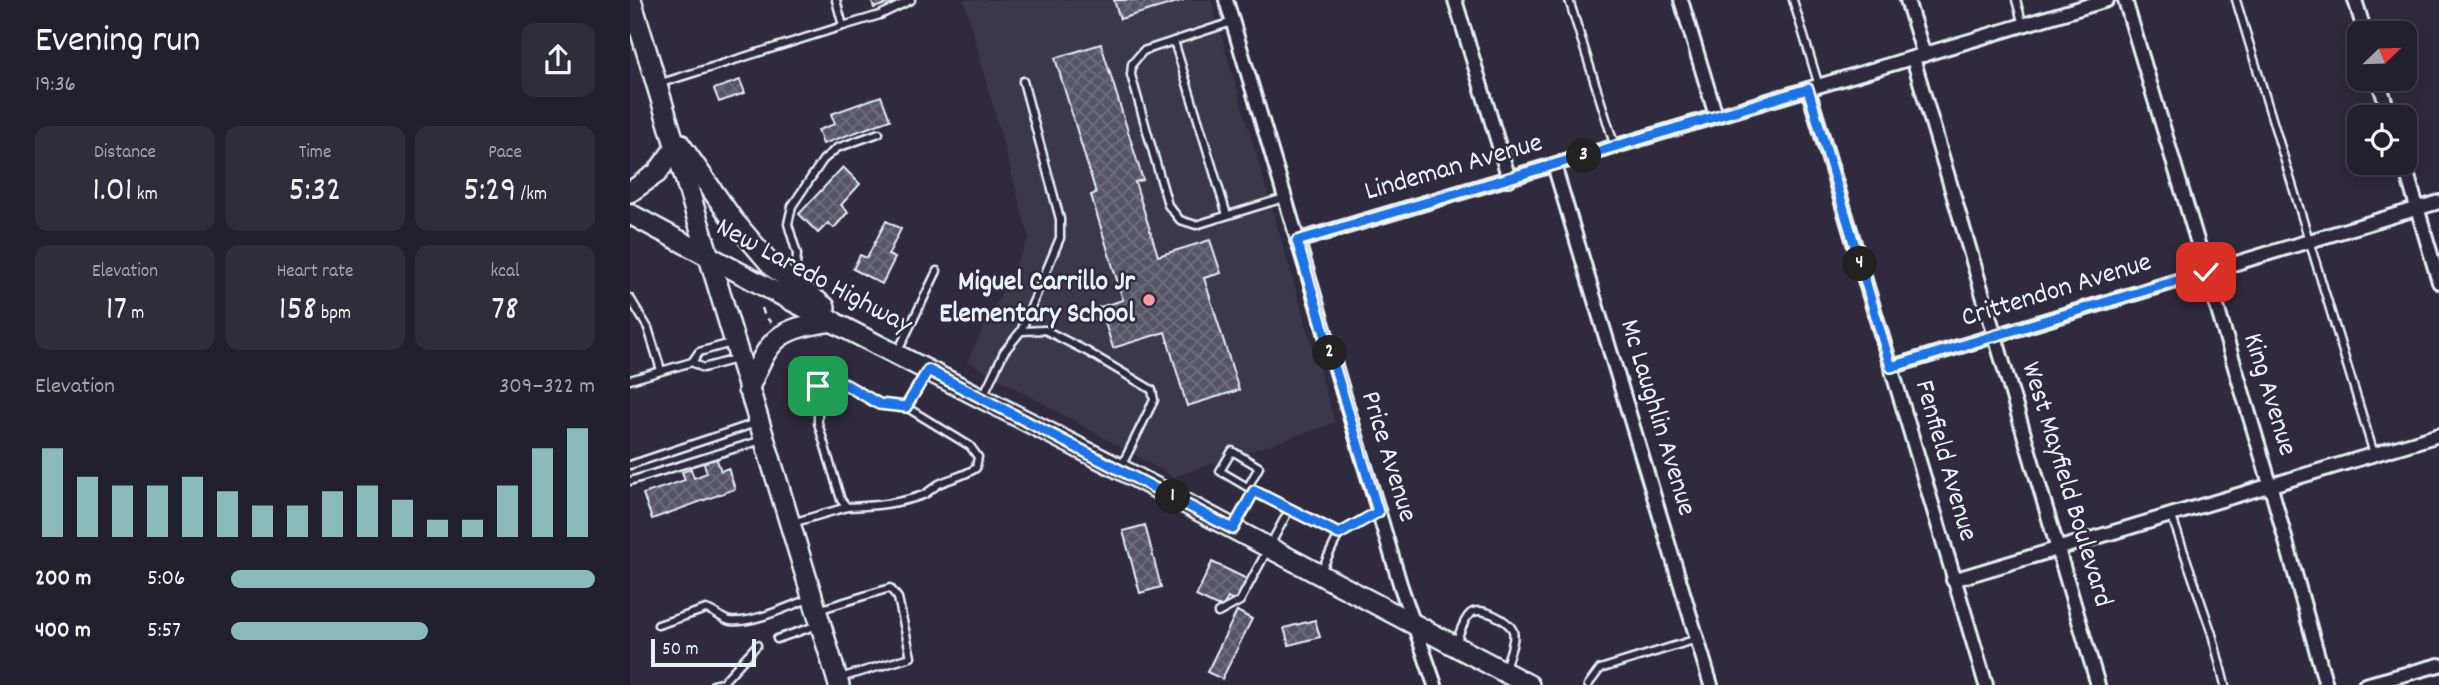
<!DOCTYPE html>
<meta charset="utf-8">
<style>
:root{--surface:#23202e;--page:#2f2d3a;--text:#f1f3f6;--muted:#a3a3aa;--line:#403e4a;--accent:#8bbbb9}
body{margin:0;font-family:Dekko,sans-serif;background:var(--page);color:var(--text);height:100vh;display:flex;flex-direction:column;font-size:26px;white-space:nowrap}
*{box-sizing:border-box;margin:0}
p{font-size:23px;color:var(--muted)}
.icon{flex:none;width:38px;height:38px;fill:none;stroke:currentColor;stroke-width:2;stroke-linecap:round;stroke-linejoin:round}
.map{position:relative;flex:1;overflow:hidden}
.drawer{display:flex;flex-direction:column;background:var(--surface);width:630px}
.drawer>*{flex:none}
.needle{width:46px;rotate:67deg}
.controls{position:absolute;left:1717px;top:21px;display:grid;gap:14px}
.controls a{display:grid;place-items:center;width:70px;height:70px;border-radius:14px;background:var(--surface);box-shadow:0 4px 18px #0003,0 0 0 2px var(--line);font-size:35px}
.scale{position:absolute;left:21px;bottom:18px;width:105px;box-sizing:border-box;padding-left:7px;border:4px solid #e8f1f8;border-top:0;font-size:19px;line-height:24px;white-space:nowrap;color:#e8f1f8;-webkit-text-stroke:5px #2f2a3d;paint-order:stroke}
.pin{position:absolute;display:grid;place-items:center;width:60px;height:60px;color:#fff;margin:-30px;border-radius:14px;box-shadow:0 4px 10px #0006}
.km{position:absolute;width:35px;height:35px;margin:-18px;border-radius:50%;background:#222;color:#fff;font-size:19px;line-height:35px;text-align:center}
.round{display:grid;place-items:center;flex:none;width:74px;height:74px;border-radius:14px;background:var(--page)}
.overview{display:flex;align-items:center;justify-content:space-between;height:119px;padding:0 35px}
h1{font-size:38px;font-weight:600;line-height:52px}
.figures{display:grid;grid-template-columns:repeat(3,1fr);gap:10px;height:119px;padding:7px 35px}
.figures div{display:grid;align-content:center;border-radius:14px;background:var(--page);text-align:center}
.figures b{font-size:35px;font-weight:600}
.figures small{font-size:19px;font-weight:400}
.figures p{font-size:19px}
.chart{height:196px;padding:14px 35px}
.chart p{display:flex;justify-content:space-between}
.chart svg{width:100%;height:126px;margin-top:7px;stroke:var(--accent);stroke-width:6}
ul{padding:0 35px;list-style:none;font-size:23px}
li{display:grid;grid-template-columns:112px 84px 1fr;align-items:center;height:52px}
li i{height:18px;border-radius:9px;background:var(--accent)}
main{display:flex;flex:1;min-height:0}
.map>svg:first-child{display:block}
.built{fill:#3b3749}
.building{fill:url(#building-cross-hatch);stroke:#e8f1f8;stroke-width:2}
.lines{fill:none;stroke-linecap:round;stroke-linejoin:round}
.lane-casing{stroke:#e8f1f8;stroke-width:11}
.street-casing{stroke:#e8f1f8;stroke-width:18}
.primary-casing{stroke:#e8f1f8;stroke-width:24}
.path{stroke:#e8f1f8;stroke-width:2.5;stroke-dasharray:7 5;stroke-linecap:butt}
.lane{stroke:#2f2a3d;stroke-width:6}
.street{stroke:#2f2a3d;stroke-width:12}
.primary{stroke:#2f2a3d;stroke-width:19}
.route-casing{stroke:#fff;stroke-width:14}
.route{stroke:#1a73e8;stroke-width:9}
.poi-dot{fill:#ff9aa2;stroke:#2f2a3d;stroke-width:2.5}
.labels{text-anchor:middle;dominant-baseline:central;stroke-width:5;stroke-linejoin:round;paint-order:stroke}
.street-label{font-size:28px;fill:#e8f1f8;stroke:#2f2a3d}
.poi-label{font-size:28px;font-weight:bold;fill:#e8f1f8;stroke:#2f2a3d;text-anchor:end}
</style>
<main>
<section class="drawer">
<div class="overview"><div><h1>Evening run</h1><p>19:36</p></div><a class="round"><svg class="icon" aria-label="share" viewBox="0 0 24 24"><path d="M12 15V3M7 8l5-5 5 5M5 13v7h14v-7"/></svg></a></div>
<div class="figures">
<div><p>Distance</p><b>1.01<small> km</small></b></div>
<div><p>Time</p><b>5:32</b></div>
<div><p>Pace</p><b>5:29<small> /km</small></b></div>
</div>
<div class="figures">
<div><p>Elevation</p><b>17<small> m</small></b></div>
<div><p>Heart rate</p><b>158<small> bpm</small></b></div>
<div><p>kcal</p><b>78</b></div>
</div>
<div class="chart"><p><span>Elevation</span>309–322 m</p>
<svg viewBox="0 0 160 44" preserveAspectRatio="none"><path d="M5 44V13M15 44V23M25 44V26M35 44V26M45 44V23M55 44V28M65 44V33M75 44V33M85 44V28M95 44V26M105 44V31M115 44V38M125 44V38M135 44V26M145 44V13M155 44V6"/></svg>
</div>
<ul>
<li><b>200 m</b>5:06<i style="width:100%"></i></li>
<li><b>400 m</b>5:57<i style="width:54%"></i></li>
</ul>
</section>
<div class="map">
<svg width="1809" height="685" viewBox="0 0 1809 685">
<defs>
<pattern id="building-cross-hatch" width="8" height="8" patternUnits="userSpaceOnUse" patternTransform="scale(1.75)"><rect width="8" height="8" fill="#575565"/><path d="M0 0l8 8M0 8l8-8" fill="none" stroke="#6f6e7c"/></pattern>
</defs>
<rect width="100%" height="100%" fill="#2f2a3d"/>
<filter id="ink" filterUnits="userSpaceOnUse"><feTurbulence type="fractalNoise" baseFrequency=".0143" numOctaves="2"/><feDisplacementMap in="SourceGraphic" scale="14" xChannelSelector="R" yChannelSelector="G"/><feConvolveMatrix kernelMatrix="1 2 1 2 8 2 1 2 1" color-interpolation-filters="sRGB"/></filter>
<g filter="url(#ink)">
<polygon class="built" points="334,0 581,0 705,423 543,477 337,361 399,238"/>
<g class="building">
<polygon points="241,0 268,0 244,8"/>
<polygon points="484,0 554,0 490,19"/>
<polygon points="471,44 513,180 505,182 528,256 580,240 591,273 574,278 609,390 557,406 535,332 483,348 473,316 460,320 457,311 493,300 461,195 466,193 425,58"/>
<polygon points="110,80 115,93 89,102 84,89"/>
<polygon points="251,96 260,120 193,144 188,130 205,124 201,114"/>
<polygon points="213,167 230,184 211,205 218,212 204,228 198,223 188,233 169,214"/>
<polygon points="256,221 271,229 258,255 265,258 252,284 223,269 230,255 237,258"/>
<polygon points="86,457 91,471 98,468 105,489 22,519 13,494 55,480 52,472 61,469 64,478 77,473 73,461"/>
<polygon points="515,525 531,587 510,593 493,531"/>
<polygon points="582,562 617,579 605,602 598,598 593,606 587,606 566,596"/>
<polygon points="607,611 622,619 592,679 577,672"/>
<polygon points="685,620 690,637 659,645 654,628"/>
</g>
<g class="lines">
<defs>
<g id="lane">
<polyline points="939,0 985,147"/>
<polyline points="1163,0 1189,86"/>
<polyline points="1386,0 1393,25"/>
<polyline points="1606,0 1744,454"/>
<polyline points="602,22 513,51 502,64 501,75 538,205 550,220 566,225 654,198"/>
<polyline points="213,26 250,15 281,0"/>
<polyline points="544,41 597,215"/>
<polyline points="28,84 213,26 206,0"/>
<polyline points="165,279 167,254 158,224 162,206 193,160 207,148 249,133"/>
<polyline points="0,298 18,328 31,370"/>
<polyline points="391,331 430,238 430,219 393,81"/>
<polyline points="268,351 307,271"/>
<polyline points="62,362 73,368 106,359"/>
<polyline points="0,380 62,362 69,352 101,343"/>
<polyline points="353,396 374,352 391,331 415,330 458,352 522,390 524,400 491,467"/>
<path d="M276,407L340,446L348,457L346,468C332,477 324,477 311,483C304,486 300,492 293,495C268,504 243,506 217,507L211,500L188,423V386L194,380L206,379L249,404L276,407L297,372"/>
<polyline points="0,465 126,423"/>
<polyline points="0,481 132,440"/>
<polyline points="618,487 629,467 602,451 590,471 624,491 709,534 748,512"/>
<polyline points="1541,514 1582,634 1595,685"/>
<polyline points="162,523 217,507"/>
<polyline points="605,526 624,491"/>
<polyline points="690,573 709,534"/>
<polyline points="188,610 260,588 268,598 281,657 210,678"/>
<polyline points="588,613 610,601 659,510"/>
<path d="M28,625L76,609C85,611 91,619 100,621C122,624 160,606 181,598"/>
<polyline points="147,639 188,625"/>
<path d="M825,644C829,636 833,620 840,614C850,605 879,620 883,631C886,641 877,659 875,669"/>
<polyline points="83,685 93,682 127,645"/>
<polyline points="958,685 970,669 1067,639"/>
</g>
<g id="street">
<polyline points="596,0 771,587 805,685"/>
<polyline points="825,0 879,179"/>
<polyline points="1051,0 1086,116"/>
<polyline points="1277,0 1294,55"/>
<polyline points="1495,0 1640,484 1696,685"/>
<polyline points="1725,0 1735,33"/>
<polyline points="1283,58 1468,685"/>
<polyline points="1748,79 1760,117"/>
<polyline points="1178,89 1356,685"/>
<polyline points="1774,163 1809,282"/>
<polyline points="924,165 1081,685"/>
<polyline points="667,241 1477,0"/>
<polyline points="1261,367 1809,202"/>
<polyline points="1323,580 1809,435"/>
<polyline points="1735,685 1809,665"/>
</g>
<g id="primary">
<polyline points="1,0 209,685"/>
<polyline points="49,143 103,220 144,268 195,307"/>
<polyline points="0,192 27,173 45,148"/>
<polyline points="0,214 164,302 490,469 899,685"/>
<path d="M118,390C140,338 145,329 203,321"/>
</g>
</defs>
<use href="#lane" class="lane-casing"/>
<use href="#street" class="street-casing"/>
<use href="#primary" class="primary-casing"/>
<polyline class="path" points="132,308 134,314 141,323"/>
<use href="#lane" class="lane"/>
<use href="#street" class="street"/>
<use href="#primary" class="primary"/>
</g>
</g>
<g class="lines" filter="url(#ink)">
<defs>
<polyline id="route" points="188,386 194,380 206,379 249,404 276,407 298,370 603,529 624,491 709,534 748,512 667,241 1178,89 1261,367 1576,272"/>
</defs>
<use href="#route" class="route-casing"/>
<use href="#route" class="route"/>
</g>
<circle class="poi-dot" cx="519" cy="300" r="7"/>
<g class="labels">
<g class="street-label">
<text transform="translate(824 169) rotate(-16)">Lindeman Avenue</text>
<text transform="translate(183 278) rotate(28)">New Laredo Highway</text>
<text transform="translate(1427 292) rotate(-17)">Crittendon Avenue</text>
<text transform="translate(1638 395) rotate(73)">King Avenue</text>
<text transform="translate(1026 418) rotate(73)">Mc Laughlin Avenue</text>
<text transform="translate(757 457) rotate(73)">Price Avenue</text>
<text transform="translate(1314 461) rotate(74)">Fenfield Avenue</text>
<text transform="translate(1435 485) rotate(73)">West Mayfield Boulevard</text>
</g>
<g class="poi-label">
<text x="505" y="284">Miguel Carrillo Jr<tspan x="505" dy="32">Elementary School</tspan></text>
</g>
</g>
</svg>
<div class="controls">
<a><svg class="needle" viewBox="-14 -14 28 28"><path d="M0-13l5 13h-10z" fill="#e53935"/><path d="M0 13l5-13h-10z" fill="#a3a3aa"/></svg></a>
<a><svg class="icon" aria-label="locate" viewBox="0 0 24 24"><circle cx="12" cy="12" r="6"/><path d="M12 2v4M12 18v4M2 12h4M18 12h4"/></svg></a>
</div>
<div class="scale">50 m</div>
<div class="pin" style="left:188px;top:386px;background:#1e9e55"><svg class="icon" aria-label="arrive" viewBox="0 0 24 24"><path d="M6 21V4h12l-3 4 3 4H6"/></svg></div>
<div class="pin" style="left:1576px;top:272px;background:#d93025"><svg class="icon" aria-label="check" viewBox="0 0 24 24"><path d="M5 12l5 5 9-10"/></svg></div>
<b class="km" style="left:543px;top:497px">1</b>
<b class="km" style="left:700px;top:353px">2</b>
<b class="km" style="left:954px;top:156px">3</b>
<b class="km" style="left:1230px;top:264px">4</b>
</div>
</main>
